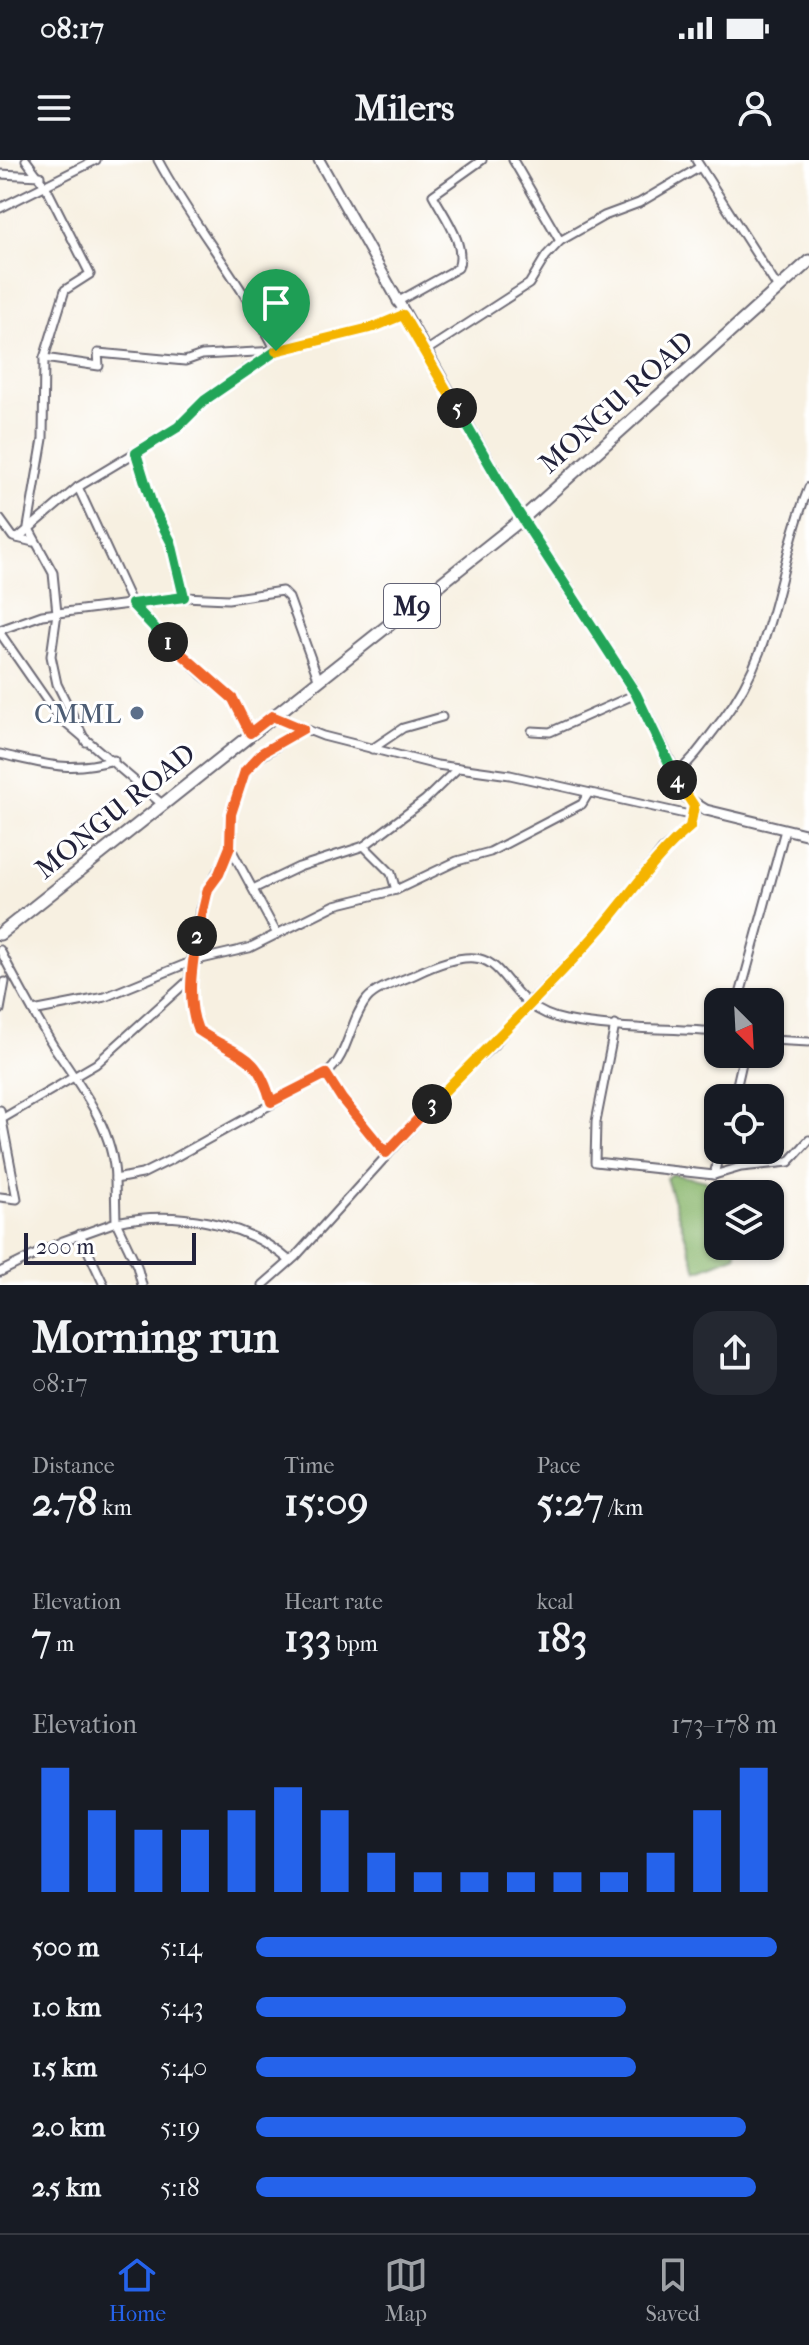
<!DOCTYPE html>
<meta charset="utf-8">
<style>
:root{--surface:#171b24;--page:#242831;--text:#f1f3f6;--muted:#9ea1a6;--line:#363941;--accent:#2563eb}
body{margin:0;font-family:"IM FELL French Canon",serif;background:var(--page);color:var(--text);height:100vh;display:flex;flex-direction:column;font-size:30px;white-space:nowrap}
*{box-sizing:border-box;margin:0}
p{font-size:26px;color:var(--muted)}
.icon{flex:none;width:44px;height:44px;fill:none;stroke:currentColor;stroke-width:2;stroke-linecap:round;stroke-linejoin:round}
.map{position:relative;height:1125px;overflow:hidden}
.drawer{display:flex;flex-direction:column;background:var(--surface);flex:1}
.drawer>*{flex:none}
.needle{width:52px;rotate:156deg}
.buttons{position:absolute;left:704px;top:828px;display:grid;gap:16px}
.buttons a{display:grid;place-items:center;width:80px;height:80px;border-radius:16px;background:var(--surface);box-shadow:0 2px 6px #0004;font-size:40px}
.scale{position:absolute;left:24px;bottom:20px;width:172px;box-sizing:border-box;padding-left:8px;border:4px solid #22223b;border-top:0;font-size:22px;line-height:28px;white-space:nowrap;color:#22223b;-webkit-text-stroke:6px #fff;paint-order:stroke}
.pin{position:absolute;display:grid;place-items:center;width:68px;height:68px;color:#fff;margin:-82px -34px;border-radius:50% 50% 50% 0;rotate:-45deg;box-shadow:0 0 8px #0007}
.pin .icon{rotate:45deg}
.km{position:absolute;width:40px;height:40px;margin:-20px;border-radius:50%;background:#222;color:#fff;font-size:22px;line-height:40px;text-align:center}
.round{display:grid;place-items:center;flex:none;width:84px;height:84px;border-radius:24px;background:var(--page)}
.headline{display:flex;align-items:center;justify-content:space-between;height:136px;padding:0 32px}
h1{font-size:44px;font-weight:700;line-height:60px}
.stats{display:grid;grid-template-columns:repeat(3,1fr);gap:12px;height:136px;padding:8px 32px}
.stats div{display:grid;align-content:center}
.stats b{font-size:40px;font-weight:700}
.stats small{font-size:22px;font-weight:400}
.stats p{font-size:22px}
.chart{height:224px;padding:16px 32px}
.chart p{display:flex;justify-content:space-between}
.chart svg{width:100%;height:144px;margin-top:8px;stroke:var(--accent);stroke-width:6}
ul{padding:0 32px;list-style:none;font-size:26px}
li{display:grid;grid-template-columns:128px 96px 1fr;align-items:center;height:60px}
li i{height:20px;border-radius:10px;background:var(--accent)}
.status{display:flex;justify-content:space-between;align-items:center;height:56px;padding:0 40px;background:var(--surface);direction:ltr}
.status svg{height:22px;fill:currentColor}
header{display:flex;justify-content:space-between;align-items:center;height:104px;padding:0 32px;background:var(--surface);font-size:36px;font-weight:700}
.menu{display:flex;justify-content:space-around;align-items:center;height:112px;border-top:2px solid var(--line);background:var(--surface);font-size:22px;color:var(--muted)}
.menu a{display:grid;justify-items:center;gap:4px}
.menu .selected{color:var(--accent)}
.map>svg:first-child{display:block}
.forest{fill:#8cb86f;stroke:#576d55;stroke-width:2}
.lines{fill:none;stroke-linecap:round;stroke-linejoin:round}
.minor-casing{stroke:#6d6a75;stroke-width:11}
.secondary-casing{stroke:#6d6a75;stroke-width:13}
.primary-casing{stroke:#6d6a75;stroke-width:15}
.minor{stroke:#fff;stroke-width:7}
.secondary{stroke:#fff;stroke-width:9}
.primary{stroke:#fff;stroke-width:11}
.split-1-casing{stroke:#fff;stroke-width:16}
.split-2-casing{stroke:#fff;stroke-width:16}
.split-3-casing{stroke:#fff;stroke-width:16}
.split-4-casing{stroke:#fff;stroke-width:16}
.split-5-casing{stroke:#fff;stroke-width:16}
.split-6-casing{stroke:#fff;stroke-width:16}
.split-1{stroke:#22a559;stroke-width:10}
.split-2{stroke:#f0652b;stroke-width:10}
.split-3{stroke:#f0652b;stroke-width:10}
.split-4{stroke:#f5b400;stroke-width:10}
.split-5{stroke:#22a559;stroke-width:10}
.split-6{stroke:#f5b400;stroke-width:10}
.service-dot{fill:#5c6f8a;stroke:#fff;stroke-width:3}
.labels{text-anchor:middle;dominant-baseline:central;stroke-width:6;stroke-linejoin:round;paint-order:stroke}
.shield{fill:#fff;stroke:#646476;stroke-width:2}
.shield-label{font-size:26px;font-weight:bold;fill:#22223b}
.street-label{font-size:28px;fill:#22223b;stroke:#fff}
.service-label{font-size:28px;fill:#4e5e75;stroke:#fff;text-anchor:end}
</style>
<div class="status"><b>08:17</b><svg viewBox="0 0 49 12"><path d="M0 12V9h3v3zM5 12V6h3v6zM10 12V3h3v9zM15 12V0h3v12zM26 1h20v11H26zM47 4h2v5h-2z"/></svg></div>
<header><svg class="icon" aria-label="menu" viewBox="0 0 24 24"><path d="M4 6h16M4 12h16M4 18h16"/></svg>Milers<svg class="icon" aria-label="person" viewBox="0 0 24 24"><circle cx="12" cy="8" r="4"/><path d="M4 21q1-7 8-7t8 7"/></svg></header>
<div class="map">
<svg width="809" height="1125" viewBox="0 0 809 1125">
<rect width="100%" height="100%" fill="#fff"/>
<filter id="ink" filterUnits="userSpaceOnUse"><feTurbulence type="fractalNoise" baseFrequency=".0125" numOctaves="2"/><feDisplacementMap in="SourceGraphic" scale="16" xChannelSelector="R" yChannelSelector="G"/><feConvolveMatrix kernelMatrix="1 2 1 2 8 2 1 2 1" color-interpolation-filters="sRGB"/></filter>
<filter id="wash" filterUnits="userSpaceOnUse"><feTurbulence type="fractalNoise" baseFrequency=".006" numOctaves="4" result="noise"/><feDisplacementMap in="SourceGraphic" scale="32" xChannelSelector="R" yChannelSelector="G"/><feGaussianBlur stdDeviation="1.8" result="paint"/><feColorMatrix in="noise" values="0 0 0 0 0 0 0 0 0 0 0 0 0 0 0 0 0 1.4 0 .05"/><feComposite in="paint" operator="in"/></filter>
<g filter="url(#wash)">
<rect width="100%" height="100%" fill="#f7f0e1"/>
<polygon class="forest" points="672,1014 722,1024 724,1034 718,1034 718,1086 735,1086 737,1095 697,1111 666,1018"/>
</g>
<g filter="url(#ink)">
<g class="lines">
<defs>
<g id="minor">
<polyline points="26,0 46,27 90,114 65,130 44,198 43,279 28,367 53,413 57,453 51,496 57,524 86,582"/>
<path d="M158,0C193,66 243,123 276,191"/>
<polyline points="513,0 560,81"/>
<polyline points="696,0 778,128"/>
<polyline points="0,14 40,16"/>
<polyline points="0,48 96,0"/>
<path d="M397,142L458,108C467,85 444,56 433,35L482,0"/>
<polyline points="424,192 529,124 546,96 560,81 604,56 639,43 700,7"/>
<polyline points="44,198 99,206 98,193 185,201 202,195 276,191 374,167 403,155"/>
<polyline points="136,293 152,345 171,382 184,437"/>
<polyline points="78,327 132,444 202,515 233,539 250,573"/>
<polyline points="0,359 13,377 33,382"/>
<polyline points="18,378 78,327 178,267 205,240 269,193"/>
<polyline points="0,470 42,455 184,437 228,439 282,431 289,438 319,521"/>
<polyline points="0,473 57,555 162,644"/>
<polyline points="272,556 323,576 437,605 510,615 694,656"/>
<polyline points="532,571 550,572 636,534"/>
<polyline points="372,589 403,568 442,557"/>
<path d="M0,594C45,604 68,613 114,600"/>
<path d="M675,615C695,598 706,580 722,560C778,488 776,408 809,327"/>
<polyline points="364,686 391,713 396,730"/>
<path d="M230,687C224,703 213,717 207,732C192,771 182,831 198,870C237,897 257,891 271,942"/>
<polyline points="253,729 299,707 364,686 425,640 458,608"/>
<polyline points="277,774 230,687 231,654 240,622 251,603 303,569"/>
<path d="M0,790C17,823 35,856 54,887C80,926 114,969 115,1019"/>
<polyline points="738,842 785,670"/>
<polyline points="0,850 5,822"/>
<polyline points="33,851 105,837 193,801 249,788 335,745 396,730 457,701 490,692 582,644 588,634"/>
<polyline points="615,865 596,962 595,1002 714,1015 720,990"/>
<polyline points="770,880 809,882"/>
<polyline points="734,938 744,894"/>
<polyline points="0,950 17,1039 0,1037"/>
<polyline points="0,960 96,904 191,818"/>
<path d="M386,993L342,939L326,914C349,896 349,861 367,839C377,827 402,821 416,814C520,764 486,843 565,860C614,870 668,868 718,872"/>
<polyline points="714,1015 741,1007 789,1002 809,980"/>
<polyline points="80,1074 104,1125"/>
<polyline points="0,1112 63,1081 116,1062 115,1019 142,1014 174,998 326,914"/>
<path d="M142,1125L137,1106L116,1062C174,1050 245,1061 290,1101"/>
<polyline points="263,1125 296,1096 455,920 493,886 528,844 598,773 662,690 690,667 694,646"/>
</g>
<polyline id="secondary" points="319,0 509,338 636,534 688,639 706,650 809,675"/>
<polyline id="primary" points="0,774 522,359 809,101"/>
</defs>
<use href="#minor" class="minor-casing"/>
<use href="#secondary" class="secondary-casing"/>
<use href="#primary" class="primary-casing"/>
<use href="#minor" class="minor"/>
<use href="#secondary" class="secondary"/>
<use href="#primary" class="primary"/>
</g>
</g>
<g class="lines" filter="url(#ink)">
<defs>
<polyline id="split-1" points="168,482 132,444 184,437 171,382 152,345 136,293 178,267 205,240 276,191"/>
<polyline id="split-2" points="168,482 233,539 250,573 272,556 303,569 263,592 245,611 231,654 230,687 219,714 208,729 197,776"/>
<path id="split-3" d="M197,776C192,806 186,841 198,870C237,897 257,890 271,942L326,914L342,939L386,993L432,944"/>
<path id="split-4" d="M432,944C487,887 545,832 598,772C629,737 653,698 690,667L694,646L677,620"/>
<polyline id="split-5" points="457,248 509,338 636,534 677,620"/>
<polyline id="split-6" points="276,191 374,167 403,155 457,248"/>
</defs>
<use href="#split-1" class="split-1-casing"/>
<use href="#split-2" class="split-2-casing"/>
<use href="#split-3" class="split-3-casing"/>
<use href="#split-4" class="split-4-casing"/>
<use href="#split-5" class="split-5-casing"/>
<use href="#split-6" class="split-6-casing"/>
<use href="#split-1" class="split-1"/>
<use href="#split-2" class="split-2"/>
<use href="#split-3" class="split-3"/>
<use href="#split-4" class="split-4"/>
<use href="#split-5" class="split-5"/>
<use href="#split-6" class="split-6"/>
</g>
<circle class="service-dot" cx="137" cy="553" r="8"/>
<g class="labels">
<rect class="shield" x="384" y="424" width="56" height="44" rx="6"/>
<g class="shield-label">
<text x="412" y="446">M9</text>
</g>
<g class="street-label">
<text transform="translate(616 242) rotate(-42)">MONGU ROAD</text>
<text transform="translate(115 651) rotate(-39)">MONGU ROAD</text>
</g>
<g class="service-label">
<text x="121" y="553">CMML</text>
</g>
</g>
</svg>
<div class="buttons">
<a><svg class="needle" viewBox="-14 -14 28 28"><path d="M0-13l5 13h-10z" fill="#e53935"/><path d="M0 13l5-13h-10z" fill="#9ea1a6"/></svg></a>
<a><svg class="icon" aria-label="locate" viewBox="0 0 24 24"><circle cx="12" cy="12" r="6"/><path d="M12 2v4M12 18v4M2 12h4M18 12h4"/></svg></a>
<a><svg class="icon" aria-label="layers" viewBox="0 0 24 24"><path d="M12 4l9 5-9 5-9-5zM3 14l9 5 9-5"/></svg></a>
</div>
<div class="scale">200 m</div>
<div class="pin" style="left:276px;top:191px;background:#1e9e55"><svg class="icon" aria-label="arrive" viewBox="0 0 24 24"><path d="M6 21V4h12l-3 4 3 4H6"/></svg></div>
<b class="km" style="left:168px;top:482px">1</b>
<b class="km" style="left:197px;top:776px">2</b>
<b class="km" style="left:432px;top:944px">3</b>
<b class="km" style="left:677px;top:620px">4</b>
<b class="km" style="left:457px;top:248px">5</b>
</div>
<section class="drawer">
<div class="headline"><div><h1>Morning run</h1><p>08:17</p></div><a class="round"><svg class="icon" aria-label="share" viewBox="0 0 24 24"><path d="M12 15V3M7 8l5-5 5 5M5 13v7h14v-7"/></svg></a></div>
<div class="stats">
<div><p>Distance</p><b>2.78<small> km</small></b></div>
<div><p>Time</p><b>15:09</b></div>
<div><p>Pace</p><b>5:27<small> /km</small></b></div>
</div>
<div class="stats">
<div><p>Elevation</p><b>7<small> m</small></b></div>
<div><p>Heart rate</p><b>133<small> bpm</small></b></div>
<div><p>kcal</p><b>183</b></div>
</div>
<div class="chart"><p><span>Elevation</span>173–178 m</p>
<svg viewBox="0 0 160 44" preserveAspectRatio="none"><path d="M5 44V6M15 44V19M25 44V25M35 44V25M45 44V19M55 44V12M65 44V19M75 44V32M85 44V38M95 44V38M105 44V38M115 44V38M125 44V38M135 44V32M145 44V19M155 44V6"/></svg>
</div>
<ul>
<li><b>500 m</b>5:14<i style="width:100%"></i></li>
<li><b>1.0 km</b>5:43<i style="width:71%"></i></li>
<li><b>1.5 km</b>5:40<i style="width:73%"></i></li>
<li><b>2.0 km</b>5:19<i style="width:94%"></i></li>
<li><b>2.5 km</b>5:18<i style="width:96%"></i></li>
</ul>
</section>
<nav class="menu">
<a class="selected"><svg class="icon" aria-label="home" viewBox="0 0 24 24"><path d="M3 11l9-7 9 7M6 9v11h12V9"/></svg>Home</a>
<a><svg class="icon" aria-label="map" viewBox="0 0 24 24"><path d="M3 6l6-2 6 2 6-2v14l-6 2-6-2-6 2zM9 4v14M15 6v14"/></svg>Map</a>
<a><svg class="icon" aria-label="saved" viewBox="0 0 24 24"><path d="M7 4h10v16l-5-4-5 4z"/></svg>Saved</a>
</nav>
